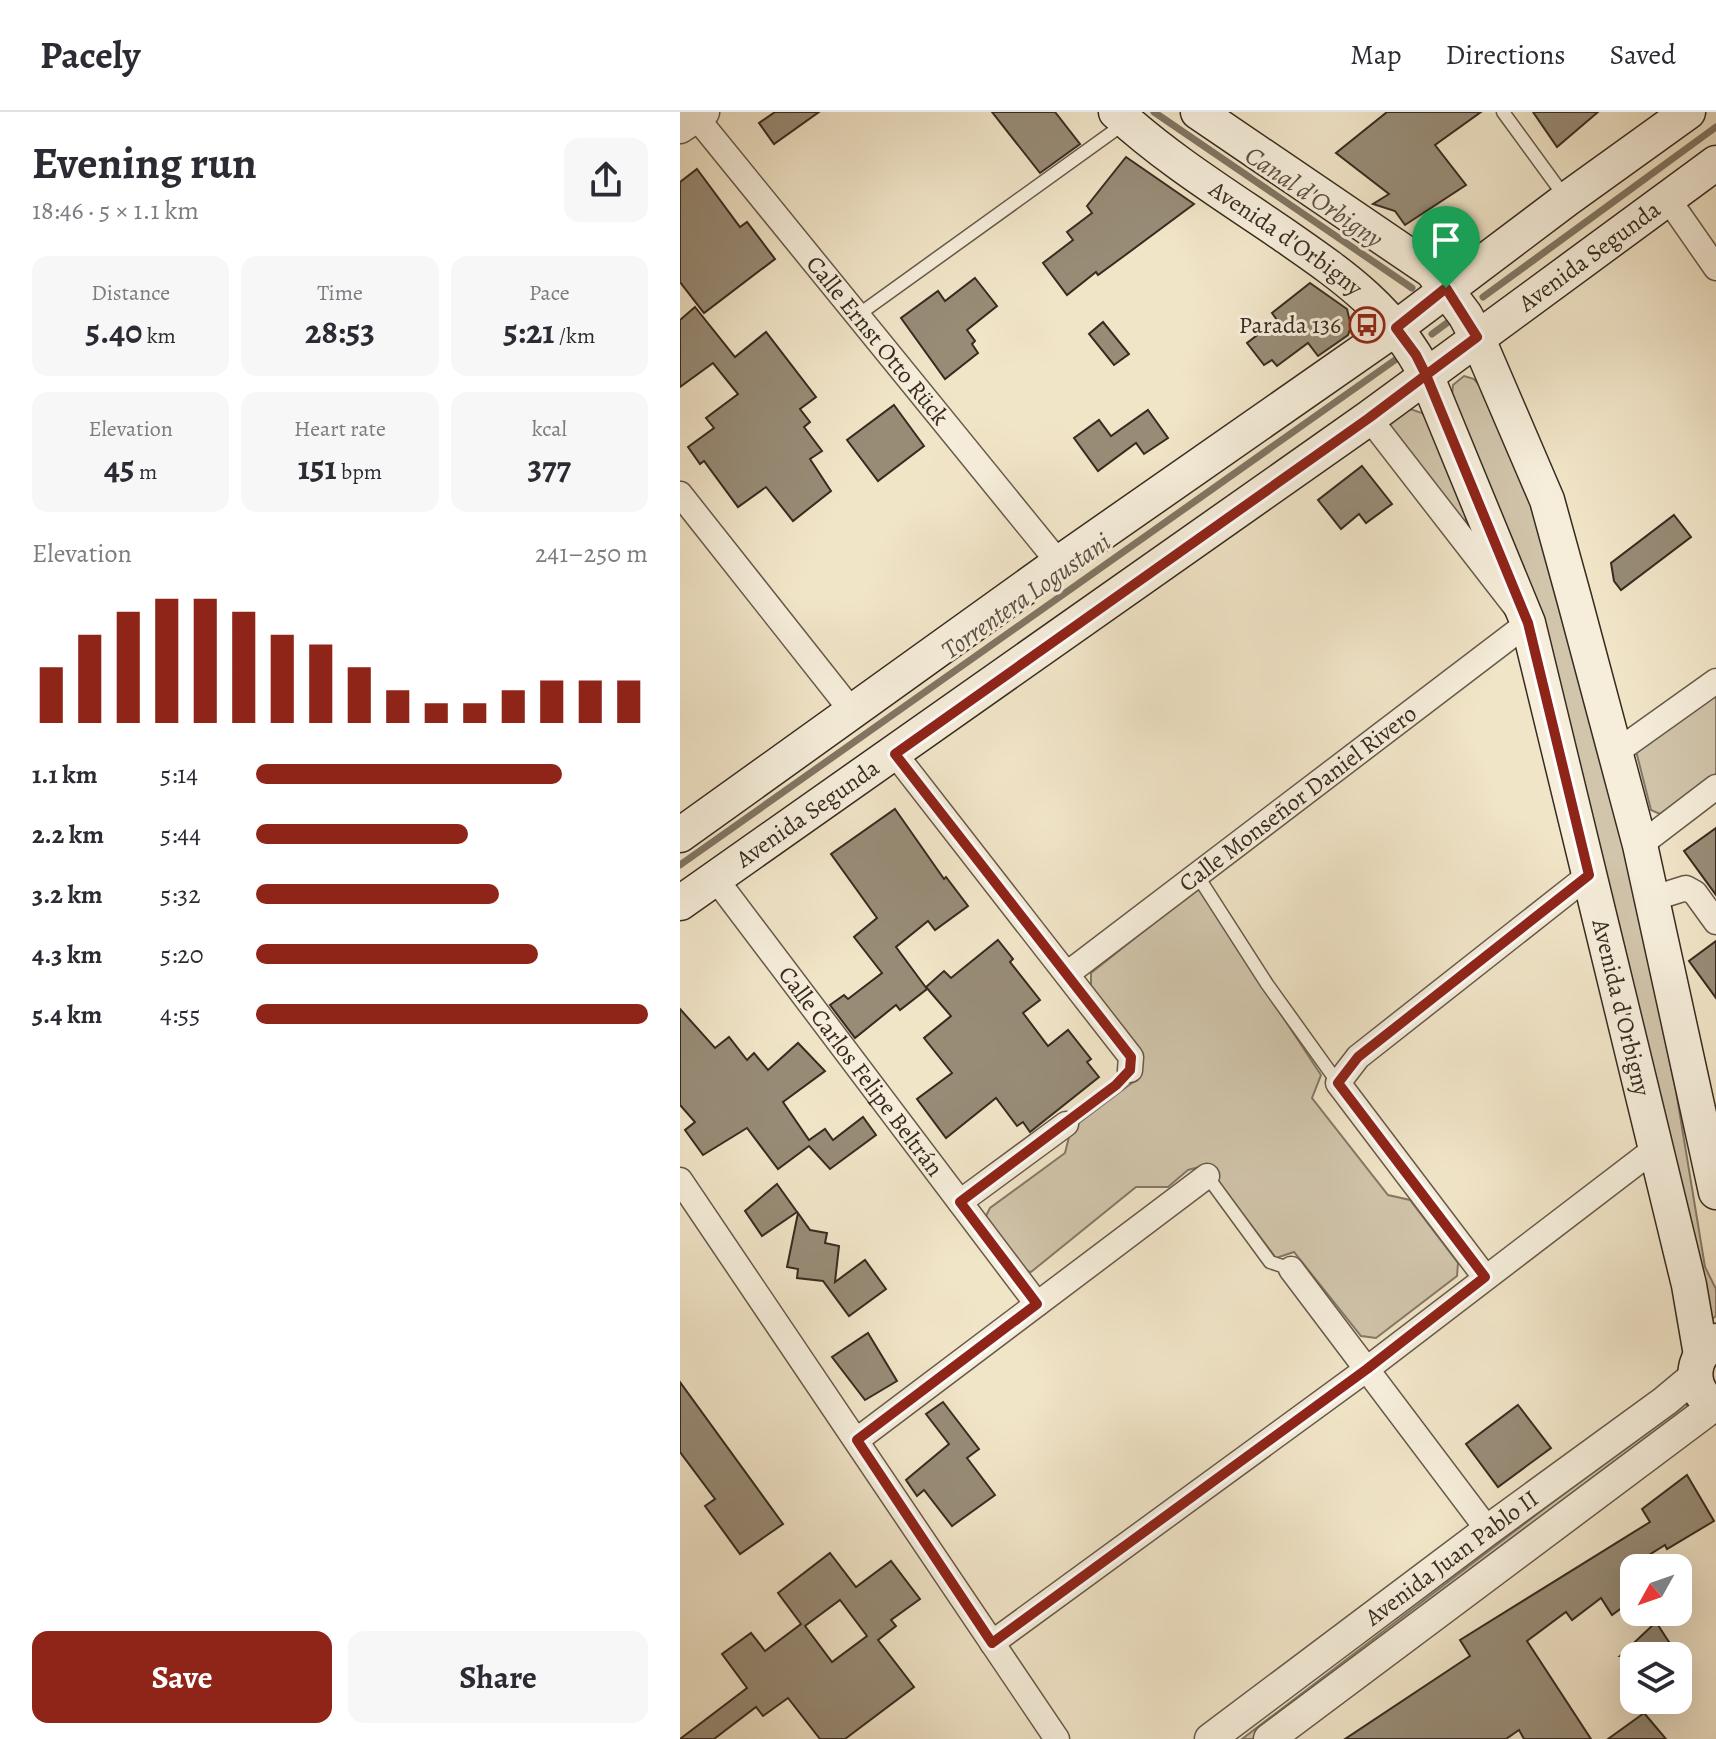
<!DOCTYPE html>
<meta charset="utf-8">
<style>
:root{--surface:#fff;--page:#f7f7f7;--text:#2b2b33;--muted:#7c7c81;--line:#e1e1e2;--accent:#8f2418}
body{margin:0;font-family:Alegreya,serif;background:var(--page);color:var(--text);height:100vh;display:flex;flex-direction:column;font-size:30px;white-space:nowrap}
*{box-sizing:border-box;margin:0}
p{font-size:26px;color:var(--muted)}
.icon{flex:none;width:44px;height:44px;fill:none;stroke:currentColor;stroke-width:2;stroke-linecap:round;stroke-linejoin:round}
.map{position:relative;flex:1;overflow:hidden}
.panel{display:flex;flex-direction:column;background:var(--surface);width:680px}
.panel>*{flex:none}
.needle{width:52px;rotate:230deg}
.buttons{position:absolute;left:940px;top:1442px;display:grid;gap:16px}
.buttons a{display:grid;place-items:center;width:72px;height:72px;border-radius:16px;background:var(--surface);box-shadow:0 8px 32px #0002;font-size:40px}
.pin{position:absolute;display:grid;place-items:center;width:68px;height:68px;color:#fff;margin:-82px -34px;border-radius:50% 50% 50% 0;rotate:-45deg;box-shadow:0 0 8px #0007}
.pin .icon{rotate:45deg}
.round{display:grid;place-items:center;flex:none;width:84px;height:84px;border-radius:16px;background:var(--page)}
.head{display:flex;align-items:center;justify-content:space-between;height:136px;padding:0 32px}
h1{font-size:44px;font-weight:700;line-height:60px}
.metrics{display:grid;grid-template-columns:repeat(3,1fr);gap:12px;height:136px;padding:8px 32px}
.metrics div{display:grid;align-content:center;border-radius:16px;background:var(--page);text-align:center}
.metrics b{font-size:34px;font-weight:700}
.metrics small{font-size:22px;font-weight:400}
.metrics p{font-size:22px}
.chart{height:224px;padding:16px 32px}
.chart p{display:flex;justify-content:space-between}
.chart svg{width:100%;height:144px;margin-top:8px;stroke:var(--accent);stroke-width:6}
.button{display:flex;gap:16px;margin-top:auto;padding:16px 32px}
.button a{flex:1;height:92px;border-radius:16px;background:var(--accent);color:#fff;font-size:32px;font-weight:700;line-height:92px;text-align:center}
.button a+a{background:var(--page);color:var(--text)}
ul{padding:0 32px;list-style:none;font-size:26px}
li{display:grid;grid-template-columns:128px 96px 1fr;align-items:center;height:60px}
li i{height:20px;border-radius:10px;background:var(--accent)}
header{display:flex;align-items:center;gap:48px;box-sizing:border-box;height:112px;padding:0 40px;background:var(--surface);border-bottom:2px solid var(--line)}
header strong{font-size:38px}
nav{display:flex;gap:44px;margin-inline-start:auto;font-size:28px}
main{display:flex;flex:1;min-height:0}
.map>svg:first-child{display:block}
.green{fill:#d1c5ab;stroke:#847866;stroke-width:2}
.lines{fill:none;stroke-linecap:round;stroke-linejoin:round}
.stream{stroke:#817563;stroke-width:7}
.building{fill:#988c77;stroke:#372b20;stroke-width:2;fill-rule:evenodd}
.service-casing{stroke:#665a4a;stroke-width:15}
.minor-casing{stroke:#665a4a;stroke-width:27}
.tertiary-casing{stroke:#665a4a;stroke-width:33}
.secondary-casing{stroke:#372b20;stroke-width:37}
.service{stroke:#f6eedb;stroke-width:12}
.minor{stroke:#f6eedb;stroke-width:24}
.tertiary{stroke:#f6eedb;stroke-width:30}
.secondary{stroke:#f6eedb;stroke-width:34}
.route-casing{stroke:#fff;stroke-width:16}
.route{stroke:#8f2418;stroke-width:10}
.labels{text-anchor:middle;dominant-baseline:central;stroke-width:6;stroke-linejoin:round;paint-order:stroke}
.street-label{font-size:24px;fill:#372b20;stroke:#f6eedb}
.poi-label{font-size:24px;fill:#372b20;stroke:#f6eedb;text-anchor:end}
.water-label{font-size:26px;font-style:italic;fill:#5c5041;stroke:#f6eedb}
</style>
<header>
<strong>Pacely</strong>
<nav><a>Map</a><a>Directions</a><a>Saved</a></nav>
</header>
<main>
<section class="panel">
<div class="head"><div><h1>Evening run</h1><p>18:46 · 5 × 1.1 km</p></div><a class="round"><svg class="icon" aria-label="share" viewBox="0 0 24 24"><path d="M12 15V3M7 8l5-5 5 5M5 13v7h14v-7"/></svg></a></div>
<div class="metrics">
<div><p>Distance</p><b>5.40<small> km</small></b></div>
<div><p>Time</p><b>28:53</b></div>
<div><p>Pace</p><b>5:21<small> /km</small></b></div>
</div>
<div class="metrics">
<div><p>Elevation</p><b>45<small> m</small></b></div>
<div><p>Heart rate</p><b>151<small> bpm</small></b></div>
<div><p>kcal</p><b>377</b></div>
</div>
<div class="chart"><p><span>Elevation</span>241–250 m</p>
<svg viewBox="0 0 160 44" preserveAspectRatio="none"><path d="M5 44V27M15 44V17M25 44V10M35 44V6M45 44V6M55 44V10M65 44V17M75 44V20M85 44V27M95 44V34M105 44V38M115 44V38M125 44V34M135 44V31M145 44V31M155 44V31"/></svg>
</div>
<ul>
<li><b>1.1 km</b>5:14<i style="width:78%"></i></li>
<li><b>2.2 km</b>5:44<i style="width:54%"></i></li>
<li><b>3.2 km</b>5:32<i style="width:62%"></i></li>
<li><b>4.3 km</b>5:20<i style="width:72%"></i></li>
<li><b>5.4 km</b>4:55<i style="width:100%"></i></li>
</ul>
<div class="button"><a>Save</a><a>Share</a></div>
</section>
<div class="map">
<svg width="1036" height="1627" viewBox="0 0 1036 1627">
<rect width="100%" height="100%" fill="#f1e5c8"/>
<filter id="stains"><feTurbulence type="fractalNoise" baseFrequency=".0025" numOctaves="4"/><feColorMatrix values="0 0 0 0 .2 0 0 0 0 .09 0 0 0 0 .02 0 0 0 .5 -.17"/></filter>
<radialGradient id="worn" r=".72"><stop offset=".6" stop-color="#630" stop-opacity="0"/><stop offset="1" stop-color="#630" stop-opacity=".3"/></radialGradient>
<g class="green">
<polygon points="784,264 794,267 807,282 854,389 945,737 996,979 1025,1155 1036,1177 1036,1204 1023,1214 772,284 773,273"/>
<polygon points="730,297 742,301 749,310 790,410 779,406 707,312"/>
<polygon points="1036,582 1036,662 980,702 971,698 956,639"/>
<path d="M518,776L641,963L632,986L708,1083L730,1088L778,1151L777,1164L696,1226L681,1224L614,1140L596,1146L529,1057L523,1054L508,1058L488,1075H456L351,1160L346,1159L305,1106L310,1096L385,1041L391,1017L457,967C463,958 463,949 460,938L411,874V861Z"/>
<polygon points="1004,1290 1013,1301 582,1627 562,1627"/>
</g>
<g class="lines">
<g class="stream">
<polyline points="474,0 732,176"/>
<polyline points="803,185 1036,15"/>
<polyline points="752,222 771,208"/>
<polyline points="0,753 715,248"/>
</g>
</g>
<g class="building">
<polygon points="95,0 139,0 94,32 79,11"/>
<polygon points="312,0 375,0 400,32 360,61"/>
<polygon points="707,0 801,0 755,33 786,73 725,113 715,99 693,92 709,82 656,41"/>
<polygon points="853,0 918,0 877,35"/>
<polygon points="446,45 514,92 444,144 418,163 416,160 387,183 363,151 393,128 387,120 412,101 407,94"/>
<polygon points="17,57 60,115 67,110 95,147 24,201 0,170 0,70"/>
<polygon points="295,166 317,194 287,218 295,229 292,232 298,241 265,267 221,206 258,179 265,189"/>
<polygon points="630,171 667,197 671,214 668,223 638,244 628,231 597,254 592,248 584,253 567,231 597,208 592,201"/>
<polygon points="15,195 55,245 86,220 136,285 120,297 130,310 124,315 142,339 130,347 151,379 113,409 86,375 58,395 24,349 20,352 8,335 34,316 26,306 58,282 33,251 0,275 0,208"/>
<polygon points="423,210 449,242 434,253 409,222"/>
<polygon points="214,293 244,334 198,369 167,328"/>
<polygon points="468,298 488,326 464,342 456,331 418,359 394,326 419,308 431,324"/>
<polygon points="682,354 712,392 686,411 679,402 661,417 638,388"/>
<polygon points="994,403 1011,425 941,478 934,469 931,451"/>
<polygon points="215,697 264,767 266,765 288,794 255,818 248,809 216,835 247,877 220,898 216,893 175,926 150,893 164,883 168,887 202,861 174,825 197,806 151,742"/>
<polygon points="1036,716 1036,783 1004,739"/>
<polygon points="318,828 333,847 330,850 360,888 343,901 368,934 388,918 411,947 407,950 419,965 350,1020 343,1010 337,1014 316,986 266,1026 237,987 272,961 244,926 271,904 246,875 264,859 271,866"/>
<polygon points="1036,829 1036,886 1009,849"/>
<polygon points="0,897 35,936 49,925 67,948 74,941 88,958 118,931 145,959 103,990 129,1028 145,1017 153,1028 183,1005 196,1023 150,1057 129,1034 98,1057 67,1016 23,1043 5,1018 15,1010 0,993"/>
<polygon points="97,1072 117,1100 82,1124 65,1099"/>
<polygon points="118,1101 130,1118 147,1121 145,1131 159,1134 155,1170 185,1148 206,1177 169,1204 143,1169 117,1166 118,1157 107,1155"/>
<polygon points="188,1221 217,1269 185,1288 152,1245"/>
<polygon points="0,1270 103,1412 60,1442 25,1394 35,1387 0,1340"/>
<polygon points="263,1290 299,1337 287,1346 315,1383 272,1414 244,1378 237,1384 226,1368 269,1332 246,1302"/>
<polygon points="838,1293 871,1336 818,1375 786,1332"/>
<polygon points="1007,1363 1034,1409 987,1437 985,1433 942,1460 954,1479 954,1487 932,1503 921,1486 892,1508 886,1500 847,1529 911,1627 844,1627 839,1618 826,1627 665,1627 790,1544 780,1528 970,1410 962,1397"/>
<path d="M150,1441L176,1475L211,1449L240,1487L211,1508L216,1514L198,1528L234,1575L165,1627H140L108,1586L83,1604L76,1595L34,1627H0L67,1576L42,1542L71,1521L85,1539L121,1512L98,1481ZM160,1488L187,1524L152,1550L125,1514Z"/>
<polygon points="976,1510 998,1544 940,1544"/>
<polygon points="964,1601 986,1627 928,1627"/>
</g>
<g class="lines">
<defs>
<g id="service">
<polyline points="823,0 885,85"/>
<polyline points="178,203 445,11"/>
<polyline points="517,763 587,872 658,971"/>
<polyline points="386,1012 436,973 450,958"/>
<polyline points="527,1064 590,1150 611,1157"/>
</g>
<g id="minor">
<path id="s1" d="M16,5L379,451"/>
<polyline points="988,87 1036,156"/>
<polyline points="0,382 171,598"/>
<polyline points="935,641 1036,569"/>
<polyline points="215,642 451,945 450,958"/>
<polyline points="960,733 1036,675"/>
<path id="s2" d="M35,766L357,1192"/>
<polyline points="971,787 1006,776 1015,781 1036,810"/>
<path id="s3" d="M387,862L848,511L689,306"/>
<polyline points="0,1068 377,1627"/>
<polyline points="280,1090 386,1012"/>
<polyline points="611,1157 808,1418"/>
<polyline points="805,1165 658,971 678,945 909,763"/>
<polyline points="177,1328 527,1064"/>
<polyline points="312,1531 687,1257 976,1036"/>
</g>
<g id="tertiary">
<polyline points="0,16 24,0"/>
<path id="s4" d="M530,1627L808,1418L985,1289L1015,1264"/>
<polyline points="589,1627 1034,1294"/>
</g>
<g id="secondary">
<path id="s5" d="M436,0C487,47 547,84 604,123C663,164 712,197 746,263L848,511L1009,1173L1021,1243"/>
<polyline points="518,0 752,159 785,203 797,225 867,388 894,486 960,733 1036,1080"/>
<polyline points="0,723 379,451 716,216 887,87 1008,0"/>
<path id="s6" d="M0,791L689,306L1036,51"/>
<path d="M1036,1229C1009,1245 1008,1279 1036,1294"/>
</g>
</defs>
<use href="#service" class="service-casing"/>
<use href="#minor" class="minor-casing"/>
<use href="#tertiary" class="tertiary-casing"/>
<use href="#secondary" class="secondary-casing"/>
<use href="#service" class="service"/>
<use href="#minor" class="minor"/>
<use href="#tertiary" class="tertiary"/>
<use href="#secondary" class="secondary"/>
</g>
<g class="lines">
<defs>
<polyline id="route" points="766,176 716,216 736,243 746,263 689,306 215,642 451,945 450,958 436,973 280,1090 357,1192 177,1328 312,1531 687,1257 805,1165 658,971 678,945 909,763 848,511 746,263 797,225 766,176"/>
</defs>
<use href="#route" class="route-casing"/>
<use href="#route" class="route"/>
</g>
<defs>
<symbol id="bus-ring" viewBox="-11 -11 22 22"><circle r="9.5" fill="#f6eedb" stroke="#8f2418" stroke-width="1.5"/><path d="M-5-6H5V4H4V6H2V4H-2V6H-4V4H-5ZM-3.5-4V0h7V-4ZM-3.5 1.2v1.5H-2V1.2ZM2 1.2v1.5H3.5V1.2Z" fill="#8f2418"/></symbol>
</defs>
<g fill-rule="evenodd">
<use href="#bus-ring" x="667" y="193" width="40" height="40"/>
</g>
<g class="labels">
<g class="street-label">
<text stroke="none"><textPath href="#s5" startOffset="212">Avenida d'Orbigny</textPath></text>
<text stroke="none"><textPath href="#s6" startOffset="1116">Avenida Segunda</textPath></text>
<text stroke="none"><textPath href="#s1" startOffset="288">Calle Ernst Otto Rück</textPath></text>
<text stroke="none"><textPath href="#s3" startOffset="290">Calle Monseñor Daniel Rivero</textPath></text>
<text stroke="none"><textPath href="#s6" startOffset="156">Avenida Segunda</textPath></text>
<text stroke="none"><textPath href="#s5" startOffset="1074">Avenida d'Orbigny</textPath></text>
<text stroke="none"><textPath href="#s2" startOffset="242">Calle Carlos Felipe Beltrán</textPath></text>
<text stroke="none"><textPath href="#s4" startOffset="302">Avenida Juan Pablo II</textPath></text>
</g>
<g class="poi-label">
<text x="661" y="213">Parada 136</text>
</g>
<g class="water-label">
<text transform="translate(634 85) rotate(34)">Canal d'Orbigny</text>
<text transform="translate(346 484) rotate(-35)">Torrentera Logustani</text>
</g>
</g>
<rect width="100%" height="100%" filter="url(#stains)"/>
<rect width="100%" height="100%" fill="url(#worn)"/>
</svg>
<div class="buttons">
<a><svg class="needle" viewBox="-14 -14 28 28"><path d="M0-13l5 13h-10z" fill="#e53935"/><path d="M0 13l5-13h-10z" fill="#7c7c81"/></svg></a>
<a><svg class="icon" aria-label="layers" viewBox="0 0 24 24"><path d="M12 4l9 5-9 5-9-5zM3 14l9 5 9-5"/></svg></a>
</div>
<div class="pin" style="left:766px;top:176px;background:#1e9e55"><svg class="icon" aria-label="arrive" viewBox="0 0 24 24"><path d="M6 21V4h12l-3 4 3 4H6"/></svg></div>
</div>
</main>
